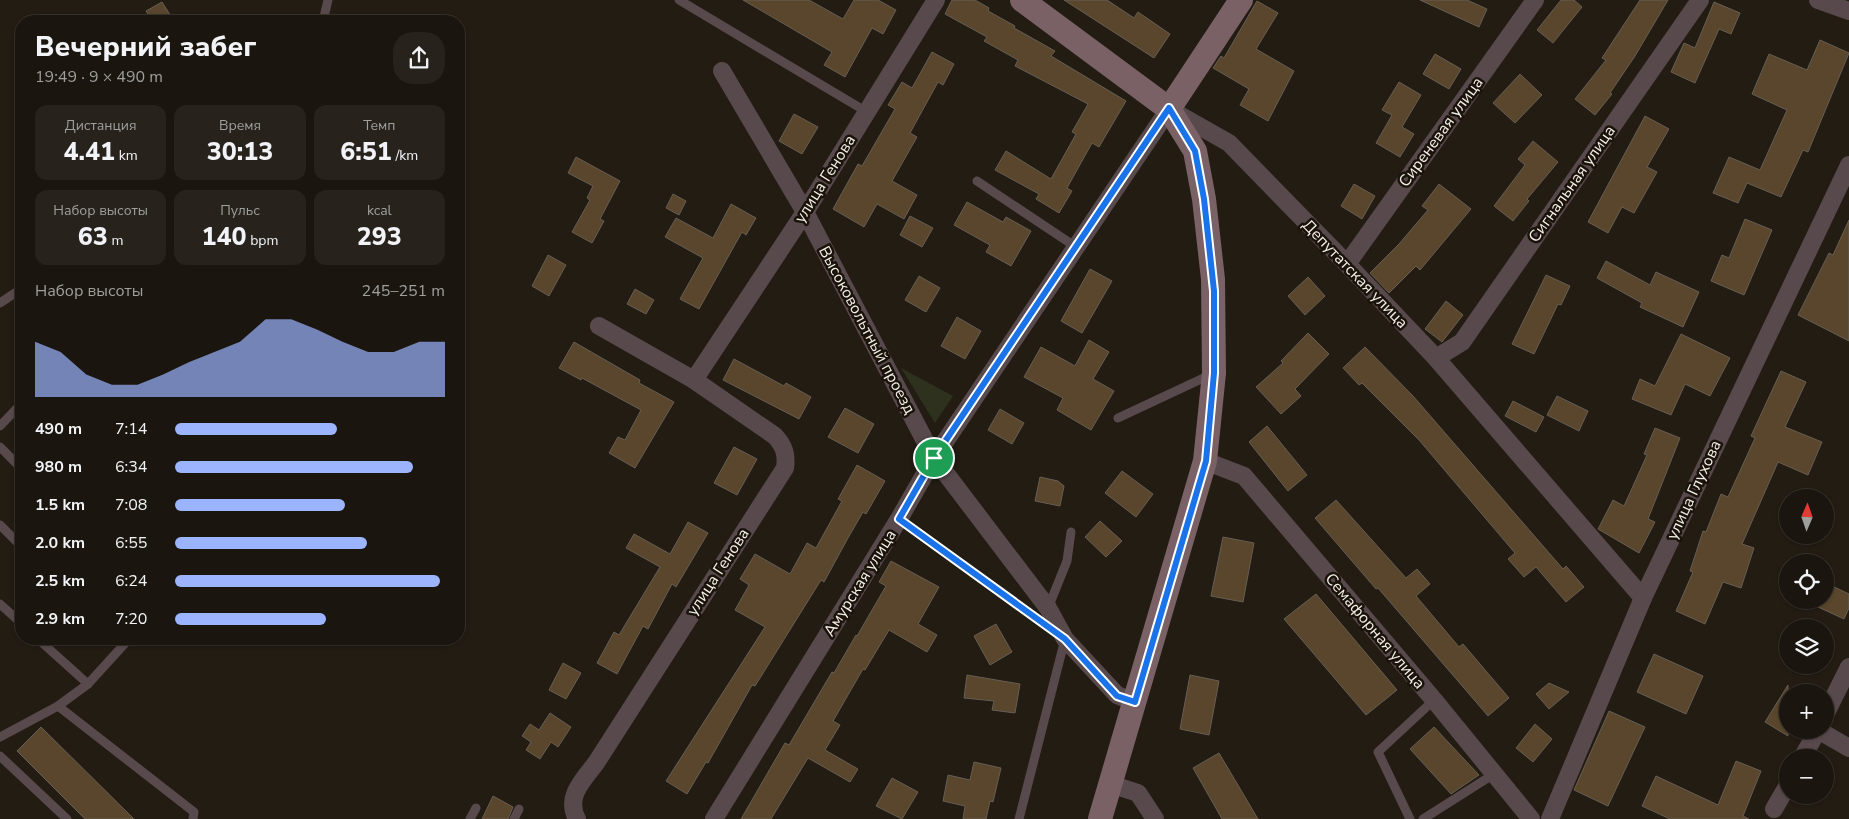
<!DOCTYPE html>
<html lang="ru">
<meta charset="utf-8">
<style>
:root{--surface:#1a150e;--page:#27221c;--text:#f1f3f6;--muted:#9f9f9e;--line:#38342e;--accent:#9bb4fd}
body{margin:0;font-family:"Nunito Sans",sans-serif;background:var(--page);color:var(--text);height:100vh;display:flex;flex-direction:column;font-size:19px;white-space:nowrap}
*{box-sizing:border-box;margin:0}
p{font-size:16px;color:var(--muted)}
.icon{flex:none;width:28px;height:28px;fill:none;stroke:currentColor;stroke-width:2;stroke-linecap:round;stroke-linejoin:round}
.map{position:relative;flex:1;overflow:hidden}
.side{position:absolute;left:15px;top:15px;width:450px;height:630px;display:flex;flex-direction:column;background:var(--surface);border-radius:20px;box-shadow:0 1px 4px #0004,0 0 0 1px var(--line)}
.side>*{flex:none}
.needle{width:32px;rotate:2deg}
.buttons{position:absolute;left:1779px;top:489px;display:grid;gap:10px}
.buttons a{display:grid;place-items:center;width:55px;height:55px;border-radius:50%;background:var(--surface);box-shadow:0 1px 4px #0004,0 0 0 1px var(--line);font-size:25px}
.pin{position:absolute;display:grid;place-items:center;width:42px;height:42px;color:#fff;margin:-21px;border:2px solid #fff;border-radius:50%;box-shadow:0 1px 5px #0007}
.round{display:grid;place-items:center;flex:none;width:52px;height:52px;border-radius:20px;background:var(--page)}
.head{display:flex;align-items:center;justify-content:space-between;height:85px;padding:0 20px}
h1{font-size:28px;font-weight:800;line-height:38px}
.metrics{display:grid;grid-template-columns:repeat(3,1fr);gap:8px;height:85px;padding:5px 20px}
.metrics div{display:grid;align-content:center;border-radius:12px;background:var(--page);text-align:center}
.metrics b{font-size:25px;font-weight:800}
.metrics small{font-size:14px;font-weight:400}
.metrics p{font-size:14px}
.chart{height:140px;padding:10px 20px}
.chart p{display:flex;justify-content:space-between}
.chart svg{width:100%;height:90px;margin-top:5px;fill:var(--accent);opacity:.7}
ul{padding:0 20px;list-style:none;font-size:16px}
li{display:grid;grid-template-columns:80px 60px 1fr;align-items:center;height:38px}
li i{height:12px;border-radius:6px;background:var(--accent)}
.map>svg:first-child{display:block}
.green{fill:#2d311e}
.building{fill:#59462c;stroke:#675e54}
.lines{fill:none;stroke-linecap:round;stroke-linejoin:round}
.lane{stroke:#58494c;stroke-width:9}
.street{stroke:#58494c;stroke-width:18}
.secondary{stroke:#796166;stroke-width:24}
.route-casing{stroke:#fff;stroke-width:10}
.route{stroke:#1a73e8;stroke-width:6}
.labels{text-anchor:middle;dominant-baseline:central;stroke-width:5;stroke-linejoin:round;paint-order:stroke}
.street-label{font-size:16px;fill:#f4f0e9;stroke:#19130a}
</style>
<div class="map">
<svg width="1849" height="819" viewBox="0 0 1849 819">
<rect width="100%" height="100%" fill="#221c13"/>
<polygon class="green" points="901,368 953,396 935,423"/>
<g class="building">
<polygon points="743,0 809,0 843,19 854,0 878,0 896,10 883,34 872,28 845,77 824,65 832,52"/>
<polygon points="952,0 975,0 989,8 988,11 1015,26 1014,28 1055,51 1051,56 1126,101 1099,147 1092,143 1067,188 1072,191 1059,213 1036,199 1039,194 995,170 1006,151 1051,179 1076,134 1072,132 1088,104 1015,66 1018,60 984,41 987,37 945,14"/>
<polygon points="1064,0 1107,0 1134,18 1138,12 1170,34 1154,58"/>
<polygon points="1420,0 1467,0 1487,9 1479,27"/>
<polygon points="1561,0 1574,0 1582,7 1553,43 1537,30"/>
<polygon points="1640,0 1668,0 1635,56 1610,93 1612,94 1595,115 1575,99 1606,60 1602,58"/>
<polygon points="1257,1 1278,13 1256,49 1294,71 1268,121 1240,105 1249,89 1213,68 1221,56 1224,58"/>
<polygon points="162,2 174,21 152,21 146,11"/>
<polygon points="1714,2 1740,13 1731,34 1719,29 1695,83 1671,72 1684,43 1695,48"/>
<polygon points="1820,40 1849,53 1808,152 1803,150 1781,197 1747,183 1738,203 1713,193 1729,157 1760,170 1787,110 1752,94 1769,54 1807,70"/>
<polygon points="932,52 954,64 943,85 938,82 910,133 917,137 892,181 917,195 904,219 877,204 864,227 833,209 858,164 862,166 895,109 888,105 902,82 912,88"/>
<polygon points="1435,54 1461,69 1449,89 1423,74"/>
<polygon points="1520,74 1542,95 1515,123 1493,103"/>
<polygon points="1399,82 1421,95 1402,127 1414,134 1400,157 1376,143 1392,115 1382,110"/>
<polygon points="794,114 818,127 802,154 779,141"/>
<polygon points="1645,116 1669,129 1647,167 1657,172 1634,213 1622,207 1608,233 1588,222"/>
<polygon points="1533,141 1558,162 1527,199 1529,201 1513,221 1494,206 1525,165 1518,159"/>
<polygon points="576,157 620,181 600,219 604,221 592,243 572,232 590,200 587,198 593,186 568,173"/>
<polygon points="1354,184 1375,196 1362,219 1341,206"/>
<polygon points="1439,184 1471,209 1420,270 1416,266 1389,293 1370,273 1399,244 1428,210 1422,206"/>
<polygon points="673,194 686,201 679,215 666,208"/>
<polygon points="967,202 1003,222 1006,217 1031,231 1011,266 986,252 990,245 954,225"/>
<polygon points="731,204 756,218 746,235 742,232 699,309 680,299 703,258 665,237 676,218 713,238"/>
<polygon points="910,216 933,228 922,247 900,235"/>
<polygon points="1745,219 1772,230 1744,295 1711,281 1722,255 1729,258"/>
<polygon points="1849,220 1849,341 1798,315 1829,253 1833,255"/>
<polygon points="548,255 566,265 549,296 532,286"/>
<polygon points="1606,261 1650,285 1656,272 1699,292 1683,327 1640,307 1642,303 1597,278"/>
<polygon points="1090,269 1112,281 1082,333 1061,321"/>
<polygon points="1546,275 1570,286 1561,305 1558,304 1534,354 1512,344"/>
<polygon points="919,276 940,288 926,312 905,300"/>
<polygon points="1308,277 1325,296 1305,315 1288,296"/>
<polygon points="635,289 654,300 646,314 627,304"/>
<polygon points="1446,301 1463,315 1442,342 1425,329"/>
<polygon points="957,317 981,331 965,359 941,346"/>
<polygon points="1308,333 1329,354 1295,389 1301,396 1281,414 1256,387 1283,363 1281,361"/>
<polygon points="1681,334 1730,358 1710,396 1685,384 1671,415 1632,399 1640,379 1655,386"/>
<polygon points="1089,340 1109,352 1093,379 1114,391 1091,430 1057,410 1063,398 1024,377 1041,347 1075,366"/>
<polygon points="574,342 640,380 639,383 674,402 635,468 609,453 618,437 625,440 641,410 582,378 581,380 559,368"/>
<polygon points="1365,347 1413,396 1563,569 1566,566 1584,587 1566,602 1536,567 1524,577 1508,559 1515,553 1419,440 1362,383 1359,385 1343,368"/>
<polygon points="734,359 784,386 786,383 811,397 799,419 723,380"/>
<polygon points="1781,371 1806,382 1785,427 1822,442 1808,475 1778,462 1742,544 1754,548 1741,588 1723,582 1705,624 1676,611 1693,572 1690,571 1703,531 1706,532 1721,494 1728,497 1755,438 1751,436"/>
<polygon points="1557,396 1588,411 1579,431 1547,415"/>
<polygon points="1513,401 1544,417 1536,432 1505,416"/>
<polygon points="845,408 874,424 858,453 828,437"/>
<polygon points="1000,409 1024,423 1012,444 988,430"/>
<polygon points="1267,426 1307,475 1288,491 1249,442"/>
<polygon points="1655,428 1680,438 1648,519 1655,522 1639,553 1598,529 1613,500 1624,506 1647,455 1644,454"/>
<polygon points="734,447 757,459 737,495 714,483"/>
<polygon points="857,465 885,481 866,514 863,512 848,538 824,582 821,580 755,686 752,685 708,763 706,762 687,794 666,781 765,627 735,610 749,585 740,579 755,554 790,574 807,543 816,548 842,501 838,499"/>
<polygon points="1122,471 1153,494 1136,517 1105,493"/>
<polygon points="1040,477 1058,481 1064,486 1060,506 1035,501"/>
<polygon points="1336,500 1406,578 1417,569 1430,584 1416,596 1459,647 1463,644 1509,698 1488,716 1378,588 1376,589 1315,518"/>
<polygon points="1100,521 1122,541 1106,557 1085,537"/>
<polygon points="688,522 708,533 676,587 672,584 648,629 643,626 617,674 597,663 614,632 619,635 660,567 626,548 634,534 670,554"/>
<polygon points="1223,537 1254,543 1243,602 1211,596"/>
<polygon points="891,561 939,587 918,624 937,635 927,652 889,630 865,670 863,669 833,721 840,725 825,750 858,769 850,782 808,758 771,819 741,819 785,743 789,745 832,672 834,673 856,635 857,636 886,586 879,582"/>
<polygon points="1828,584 1849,594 1849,608 1844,619 1818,607 1821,600 1825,600"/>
<polygon points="1316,594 1397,690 1366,715 1284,619"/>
<polygon points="996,624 1012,652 990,665 974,636"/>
<polygon points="1654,654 1703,676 1686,714 1637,692"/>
<polygon points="563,663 581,673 566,699 549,690"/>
<polygon points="967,675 1020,684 1015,713 992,710 994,701 964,698"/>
<polygon points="1190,675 1219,681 1209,735 1180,729"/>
<polygon points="1549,683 1569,692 1549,709 1536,694"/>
<polygon points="1788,685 1788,736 1765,722"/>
<polygon points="1609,711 1645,727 1608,806 1574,790"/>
<polygon points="550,713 571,727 558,747 551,742 540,759 526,750 531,742 522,736 530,724 539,730"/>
<polygon points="1535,724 1552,739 1533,762 1516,748"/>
<polygon points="41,727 134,819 85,819 17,751"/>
<polygon points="1434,727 1479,775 1451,794 1410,749"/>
<polygon points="1219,753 1258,819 1222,819 1193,768"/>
<polygon points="1736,761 1761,771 1743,816 1749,819 1670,819 1642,806 1656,776 1718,805"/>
<polygon points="974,762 1001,768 993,802 990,801 986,819 963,819 965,806 943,801 948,775 970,780"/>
<polygon points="892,778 918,792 902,819 876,806"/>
<polygon points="493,796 513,807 508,819 482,819"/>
</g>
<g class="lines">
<g class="lane">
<polyline points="679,0 867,112"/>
<polyline points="323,21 328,0"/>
<polyline points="977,181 1076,247"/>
<polyline points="0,303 21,289"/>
<polyline points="1118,418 1212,374"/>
<polyline points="0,426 21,404"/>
<polyline points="0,447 21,468"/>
<polyline points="899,519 1065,639 1019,819"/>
<polyline points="0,525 21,546"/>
<polyline points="0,604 21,623"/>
<polyline points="1048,608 1067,561 1071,532"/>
<polyline points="38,639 88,684 129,639"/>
<polyline points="58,706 88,684"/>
<polyline points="0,737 58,706 194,812 193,819"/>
<polyline points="0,756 67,819"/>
<polyline points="470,819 476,808"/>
<polyline points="514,819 519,809"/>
<polyline points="1410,819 1378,752 1434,700"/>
<polyline points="1423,819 1494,774"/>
</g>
<g class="street">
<polyline points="1818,0 1849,11"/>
<polyline points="722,71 805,212 934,458 1048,608 1065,639 1117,695 1135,702"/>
<polyline points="1347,264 1535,0"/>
<polyline points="1436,358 1462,342 1700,0"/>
<polyline points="694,380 805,212 936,0"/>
<polyline points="1205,461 1244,476 1434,700 1531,819"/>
<polyline points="1825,715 1849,667"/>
<polyline points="1818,730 1849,748"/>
<polyline points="1802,758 1818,730"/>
<polyline points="1110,784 1138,793 1155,819"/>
<polyline points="1774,809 1788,785"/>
<path d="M577,819C565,797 583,780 596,763L785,468C787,454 784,446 775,436L694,380L599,326"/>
<polyline points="714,819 899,519 934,458 1169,109 1229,143 1347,264 1436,358 1643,598"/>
<polyline points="1550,819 1643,598 1849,165"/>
</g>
<g class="secondary">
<polyline points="1022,0 1169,109 1195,151 1204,199 1213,279 1214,373 1205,461 1100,819"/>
<polyline points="1169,109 1241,0"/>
</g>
</g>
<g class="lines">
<defs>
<polygon id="route" points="1169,108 1195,151 1204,199 1214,291 1214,373 1206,461 1135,702 1117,696 1065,639 899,519 934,458"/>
</defs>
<use href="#route" class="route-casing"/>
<use href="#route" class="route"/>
</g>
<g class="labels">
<g class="street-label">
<text transform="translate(1441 132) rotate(-54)">Сиреневая улица</text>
<text transform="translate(825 179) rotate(-58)">улица Генова</text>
<text transform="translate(1572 184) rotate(-55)">Сигнальная улица</text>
<text transform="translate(1355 274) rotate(46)">Депутатская улица</text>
<text transform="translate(867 330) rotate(62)">Высоковольтный проезд</text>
<text transform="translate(1694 490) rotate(-65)">улица Глухова</text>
<text transform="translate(718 572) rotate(-57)">улица Генова</text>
<text transform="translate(860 583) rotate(-58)">Амурская улица</text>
<text transform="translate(1375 631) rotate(50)">Семафорная улица</text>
</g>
</g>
</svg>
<div class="buttons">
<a><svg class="needle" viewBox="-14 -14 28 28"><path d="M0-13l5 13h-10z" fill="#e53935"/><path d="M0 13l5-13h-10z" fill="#9f9f9e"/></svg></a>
<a><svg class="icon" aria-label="locate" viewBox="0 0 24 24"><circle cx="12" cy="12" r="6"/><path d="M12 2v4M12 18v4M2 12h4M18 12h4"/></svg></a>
<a><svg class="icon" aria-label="layers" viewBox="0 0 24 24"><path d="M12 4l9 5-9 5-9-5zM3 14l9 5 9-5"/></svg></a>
<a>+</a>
<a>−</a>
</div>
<div class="pin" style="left:934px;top:458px;background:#1e9e55"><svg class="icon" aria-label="arrive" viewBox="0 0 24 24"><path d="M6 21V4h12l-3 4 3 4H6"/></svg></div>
<section class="side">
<div class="head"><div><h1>Вечерний забег</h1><p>19:49 · 9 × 490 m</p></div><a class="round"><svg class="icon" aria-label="share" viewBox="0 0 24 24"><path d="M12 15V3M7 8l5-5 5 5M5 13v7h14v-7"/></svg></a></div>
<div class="metrics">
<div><p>Дистанция</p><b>4.41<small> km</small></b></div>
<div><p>Время</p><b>30:13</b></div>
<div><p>Темп</p><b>6:51<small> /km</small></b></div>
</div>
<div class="metrics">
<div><p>Набор высоты</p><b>63<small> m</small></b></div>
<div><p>Пульс</p><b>140<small> bpm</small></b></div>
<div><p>kcal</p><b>293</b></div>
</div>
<div class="chart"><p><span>Набор высоты</span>245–251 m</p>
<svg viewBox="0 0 160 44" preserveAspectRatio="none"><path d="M0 44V17L10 22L20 33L30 38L40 38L50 33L60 27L70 22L80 17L90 6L100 6L110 11L120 17L130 22L140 22L150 17L160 17V44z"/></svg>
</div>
<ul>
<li><b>490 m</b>7:14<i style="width:60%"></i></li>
<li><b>980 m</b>6:34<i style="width:88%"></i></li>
<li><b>1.5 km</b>7:08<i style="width:63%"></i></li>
<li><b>2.0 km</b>6:55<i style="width:71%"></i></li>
<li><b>2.5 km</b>6:24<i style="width:98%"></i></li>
<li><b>2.9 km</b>7:20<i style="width:56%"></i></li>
</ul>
</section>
</div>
